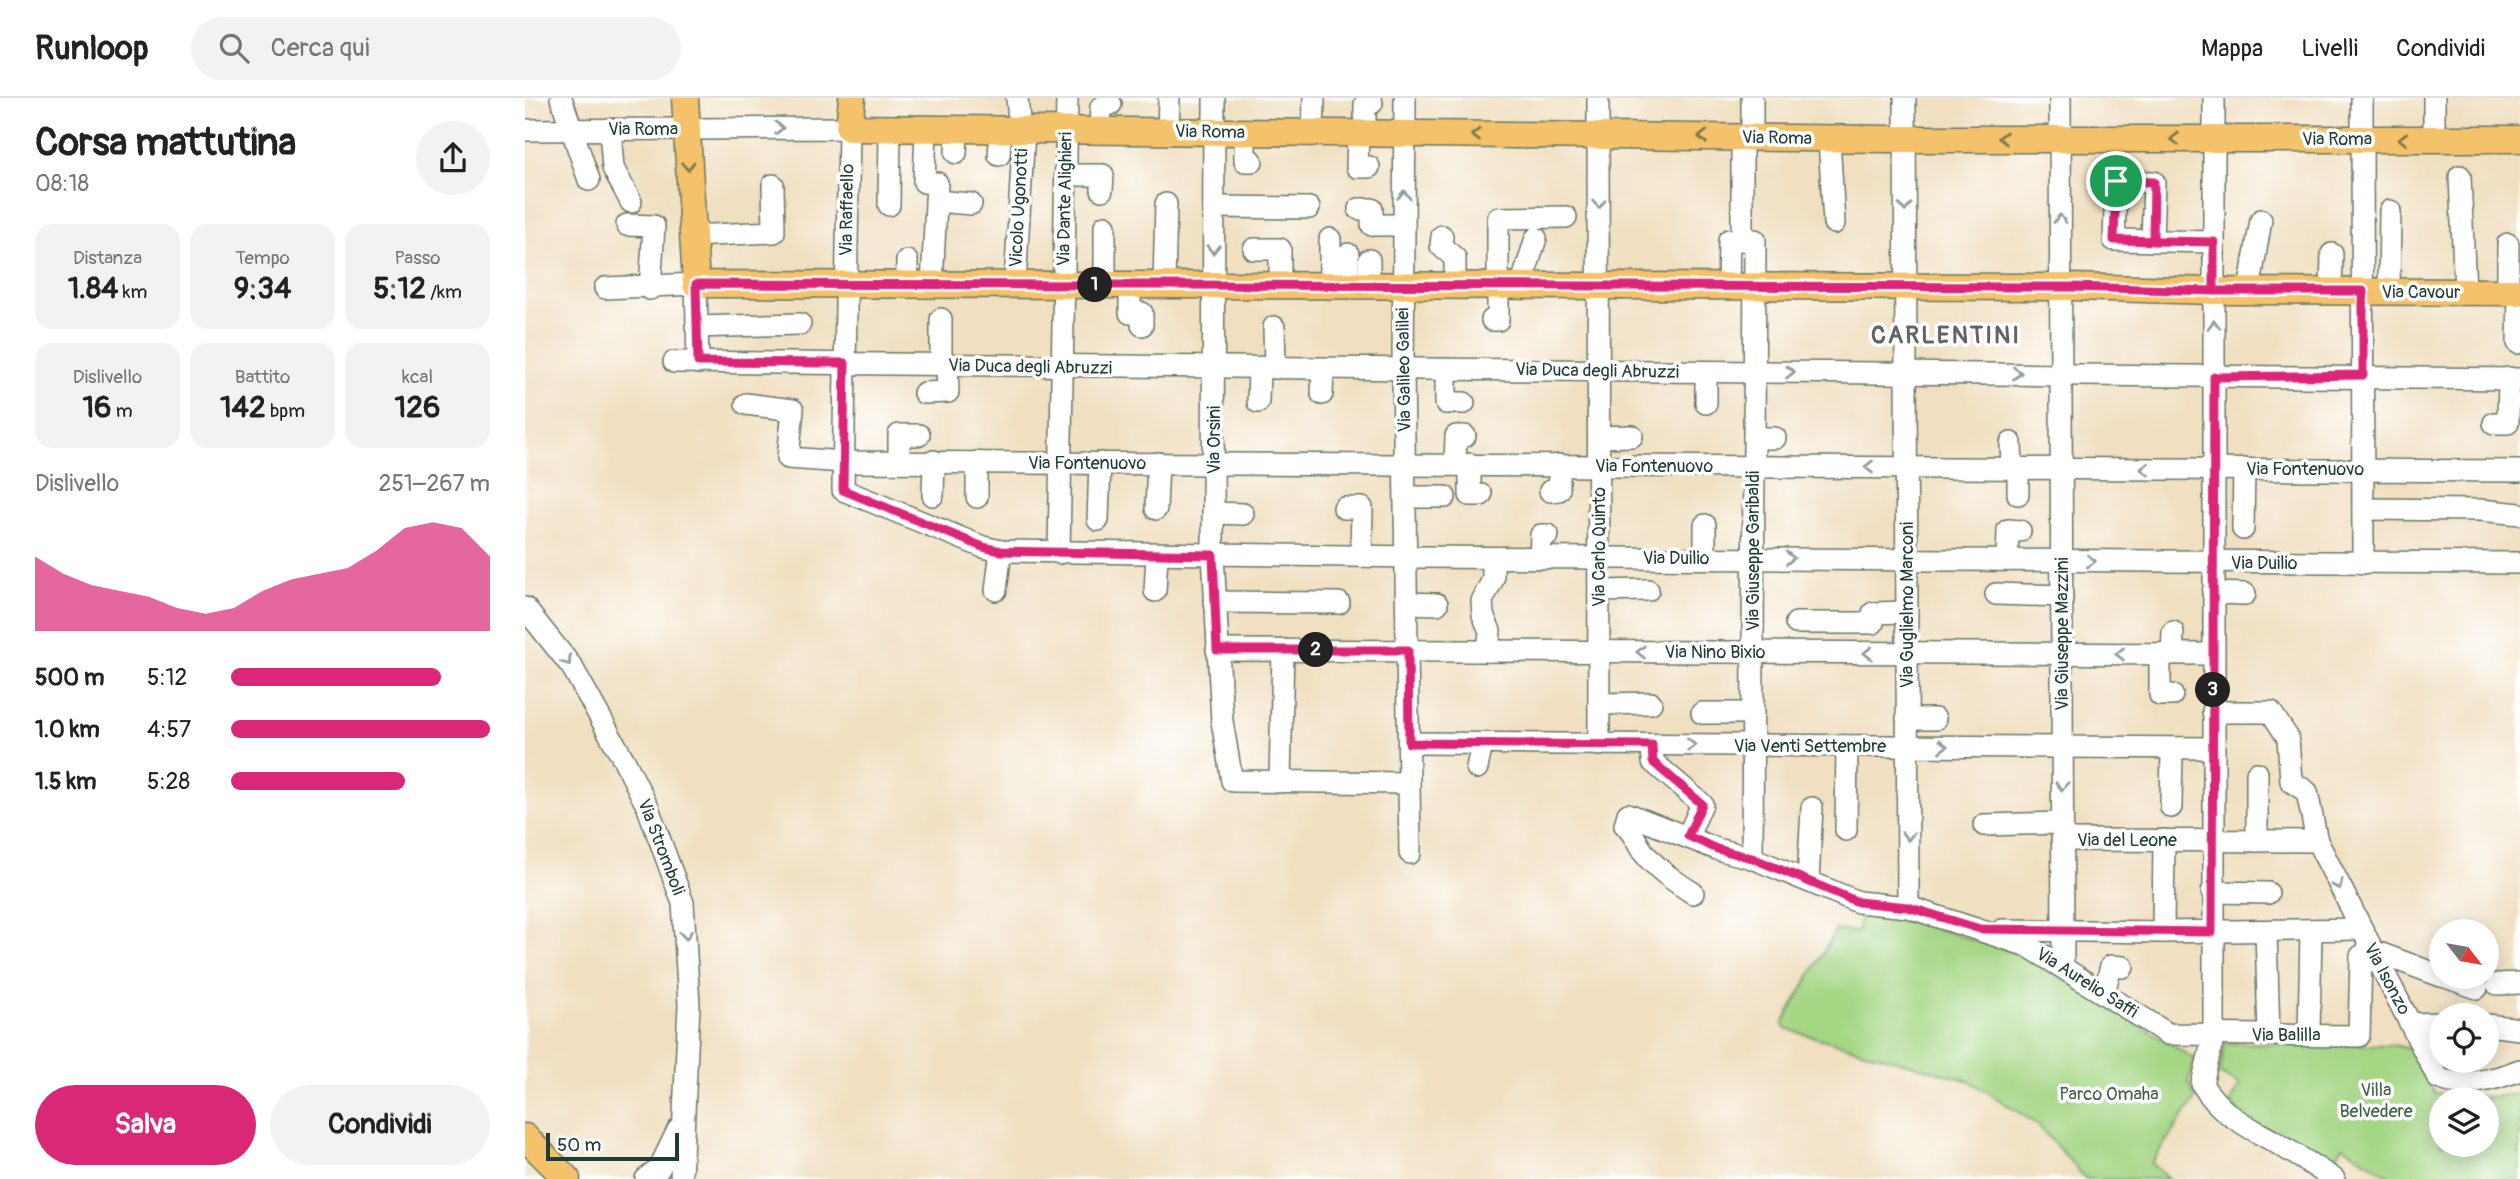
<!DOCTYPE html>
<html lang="it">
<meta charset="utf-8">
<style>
:root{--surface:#fff;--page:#f2f2f2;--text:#222;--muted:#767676;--line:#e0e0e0;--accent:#db2777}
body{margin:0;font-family:Pangolin,sans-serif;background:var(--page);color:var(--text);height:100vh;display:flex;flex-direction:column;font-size:26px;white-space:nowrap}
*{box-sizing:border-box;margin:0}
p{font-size:23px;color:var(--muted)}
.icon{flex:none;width:38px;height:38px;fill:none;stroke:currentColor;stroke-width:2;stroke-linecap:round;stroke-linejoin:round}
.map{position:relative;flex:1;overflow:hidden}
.drawer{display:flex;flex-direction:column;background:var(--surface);width:525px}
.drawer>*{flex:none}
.needle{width:46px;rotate:121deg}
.tools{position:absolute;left:1904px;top:821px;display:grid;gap:14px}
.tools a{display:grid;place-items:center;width:70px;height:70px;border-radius:50%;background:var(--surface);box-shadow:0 4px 18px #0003;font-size:35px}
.scale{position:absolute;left:21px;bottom:18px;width:133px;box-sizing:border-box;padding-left:7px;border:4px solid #1f3d34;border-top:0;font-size:19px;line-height:24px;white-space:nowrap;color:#1f3d34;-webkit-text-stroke:5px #fff;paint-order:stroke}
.pin{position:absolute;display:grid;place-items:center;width:60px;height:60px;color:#fff;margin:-30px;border:4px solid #fff;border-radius:50%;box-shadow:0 2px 7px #0007}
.km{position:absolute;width:35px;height:35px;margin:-18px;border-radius:50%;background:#222;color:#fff;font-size:19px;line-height:35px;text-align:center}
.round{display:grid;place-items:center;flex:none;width:74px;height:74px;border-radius:37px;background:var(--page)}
.head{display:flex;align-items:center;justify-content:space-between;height:119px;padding:0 35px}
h1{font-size:38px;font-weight:800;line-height:52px}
.stats{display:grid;grid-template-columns:repeat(3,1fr);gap:10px;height:119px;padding:7px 35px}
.stats div{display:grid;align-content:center;border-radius:18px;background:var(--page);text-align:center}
.stats b{font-size:30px;font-weight:800}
.stats small{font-size:19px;font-weight:400}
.stats p{font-size:19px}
.chart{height:196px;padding:14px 35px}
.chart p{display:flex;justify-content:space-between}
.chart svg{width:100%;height:126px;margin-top:7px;fill:var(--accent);opacity:.7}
.button{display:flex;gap:14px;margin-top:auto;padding:14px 35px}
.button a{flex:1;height:80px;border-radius:42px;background:var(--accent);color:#fff;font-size:28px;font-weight:800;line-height:80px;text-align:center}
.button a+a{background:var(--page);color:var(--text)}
ul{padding:0 35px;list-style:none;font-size:23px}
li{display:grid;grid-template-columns:112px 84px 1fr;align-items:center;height:52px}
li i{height:18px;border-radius:9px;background:var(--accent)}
header{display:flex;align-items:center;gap:42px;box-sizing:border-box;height:98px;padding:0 35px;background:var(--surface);border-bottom:2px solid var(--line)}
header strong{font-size:33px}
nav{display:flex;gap:38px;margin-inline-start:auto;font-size:24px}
.search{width:490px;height:63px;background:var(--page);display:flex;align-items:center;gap:18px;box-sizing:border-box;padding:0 24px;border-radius:38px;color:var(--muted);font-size:26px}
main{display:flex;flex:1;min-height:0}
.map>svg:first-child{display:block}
.green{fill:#a5d684;stroke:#628a5c;stroke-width:2;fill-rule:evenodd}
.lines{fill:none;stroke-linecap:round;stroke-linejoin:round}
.minor-casing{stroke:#687665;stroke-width:24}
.major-casing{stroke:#687665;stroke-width:29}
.minor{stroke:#fff;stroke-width:21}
.major{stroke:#f4c26a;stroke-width:26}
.oneway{stroke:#8f9e9a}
.oneway2{stroke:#7f794c}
.route-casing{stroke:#fff;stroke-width:14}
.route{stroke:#db2777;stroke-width:9}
.labels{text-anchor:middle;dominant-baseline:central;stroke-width:7;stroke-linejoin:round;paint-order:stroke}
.street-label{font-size:18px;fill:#1f3d34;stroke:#fff}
.park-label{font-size:18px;fill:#406348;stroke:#fff}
.district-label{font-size:24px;font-weight:bold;letter-spacing:2px;fill:#626365;stroke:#fff}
</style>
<header>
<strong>Runloop</strong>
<div class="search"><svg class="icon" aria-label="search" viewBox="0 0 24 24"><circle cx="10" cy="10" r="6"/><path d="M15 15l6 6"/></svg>Cerca qui</div>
<nav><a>Mappa</a><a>Livelli</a><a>Condividi</a></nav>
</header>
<main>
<section class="drawer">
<div class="head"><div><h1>Corsa mattutina</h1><p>08:18</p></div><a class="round"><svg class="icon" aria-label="share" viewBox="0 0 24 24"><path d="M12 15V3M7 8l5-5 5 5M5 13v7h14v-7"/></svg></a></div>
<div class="stats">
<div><p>Distanza</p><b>1.84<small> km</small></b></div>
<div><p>Tempo</p><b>9:34</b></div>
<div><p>Passo</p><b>5:12<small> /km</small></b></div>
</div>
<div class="stats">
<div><p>Dislivello</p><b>16<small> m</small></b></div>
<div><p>Battito</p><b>142<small> bpm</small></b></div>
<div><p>kcal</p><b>126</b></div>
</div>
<div class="chart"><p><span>Dislivello</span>251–267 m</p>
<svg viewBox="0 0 160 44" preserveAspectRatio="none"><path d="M0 44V18L10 24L20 28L30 30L40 32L50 36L60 38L70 36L80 30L90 26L100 24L110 22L120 16L130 8L140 6L150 8L160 18V44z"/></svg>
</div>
<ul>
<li><b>500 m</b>5:12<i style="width:81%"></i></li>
<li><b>1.0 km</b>4:57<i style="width:100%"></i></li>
<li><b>1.5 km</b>5:28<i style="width:67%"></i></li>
</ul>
<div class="button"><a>Salva</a><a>Condividi</a></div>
</section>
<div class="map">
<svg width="1995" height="1081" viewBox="0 0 1995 1081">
<rect width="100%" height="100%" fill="#fff"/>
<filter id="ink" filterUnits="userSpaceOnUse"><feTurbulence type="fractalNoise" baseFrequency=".0143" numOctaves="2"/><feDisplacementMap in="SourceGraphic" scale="14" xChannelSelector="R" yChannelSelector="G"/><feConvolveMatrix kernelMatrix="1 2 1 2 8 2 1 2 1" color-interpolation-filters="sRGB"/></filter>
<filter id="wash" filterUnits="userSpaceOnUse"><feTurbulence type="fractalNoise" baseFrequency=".00686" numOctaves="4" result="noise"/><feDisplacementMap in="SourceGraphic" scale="28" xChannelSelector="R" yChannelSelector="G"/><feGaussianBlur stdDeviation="1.57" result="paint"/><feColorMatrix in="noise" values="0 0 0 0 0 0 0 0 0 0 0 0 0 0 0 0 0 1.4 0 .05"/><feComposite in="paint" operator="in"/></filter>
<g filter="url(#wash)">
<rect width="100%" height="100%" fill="#f0dfc0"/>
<g class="green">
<polygon points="1337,813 1387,824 1507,859 1671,962 1663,984 1671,1000 1626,1065 1643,1081 1561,1081 1513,1027 1445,983 1261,931 1258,925 1311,832 1332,834"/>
<path d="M1700,945L1868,947L1886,951L1910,995L1967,999L1995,996V1081H1870L1818,1048L1805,1070L1720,1023L1705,1004L1715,987L1694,975ZM1916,1001H1962V1046H1916Z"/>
</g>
</g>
<g filter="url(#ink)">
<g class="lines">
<defs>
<g id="minor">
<polyline points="36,0 64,82"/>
<polyline points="492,0 495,32"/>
<polyline points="689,0 688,457 697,623 707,683 884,685"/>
<polyline points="880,0 878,271 885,755"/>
<polyline points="1073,0 1074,647"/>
<polyline points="1227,0 1227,40"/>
<polyline points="1380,0 1383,809"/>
<polyline points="1535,0 1538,869"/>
<path d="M1689,0V937L1677,986C1696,1017 1719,1026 1748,1043C1769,1055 1789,1068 1809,1081"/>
<polyline points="1837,0 1838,465"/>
<polyline points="85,31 88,70 106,104"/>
<polyline points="401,31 399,84 412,85 407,187"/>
<polyline points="0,32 324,30 318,392 458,449 476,453 891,459 1995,465"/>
<polyline points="575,33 576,9 586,6"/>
<polyline points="643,33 644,2"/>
<polyline points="720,34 720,63 727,63"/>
<polyline points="788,35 789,0"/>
<polyline points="833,36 832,69 844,69"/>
<polyline points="840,36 840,6 847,5"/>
<polyline points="1304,41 1309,125"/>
<polyline points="1909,41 1909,0"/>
<polyline points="431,55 432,31"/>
<polyline points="474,57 476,32"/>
<polyline points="541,77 578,77 577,92"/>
<polyline points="1935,78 1940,194"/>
<polyline points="411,103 446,106"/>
<polyline points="364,107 365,31"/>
<polyline points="689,109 784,110"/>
<polyline points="834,111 847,111 847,127 879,127"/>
<polyline points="102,127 129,128 125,191"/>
<polyline points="167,138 249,134 248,87"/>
<polyline points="917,138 916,148 930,160 930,188"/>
<polyline points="1217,142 1217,40"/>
<polyline points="1627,143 1629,84 1591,83 1589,142 1689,144"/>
<polyline points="1983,146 1983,194"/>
<polyline points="729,151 755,151 755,188"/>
<polyline points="382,163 382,187"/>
<polyline points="490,187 499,32"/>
<polyline points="605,187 605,215 617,215 617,227"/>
<polyline points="639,187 641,106"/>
<polyline points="580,188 580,128"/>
<polyline points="805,188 805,141"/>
<polyline points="823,188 823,156"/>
<polyline points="844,188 844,162"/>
<polyline points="996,188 1011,140"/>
<polyline points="1203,189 1204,142 1230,142 1227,760"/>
<polyline points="80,190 171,186 173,265"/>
<polyline points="1724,193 1736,122"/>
<polyline points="1806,194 1807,156"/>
<polyline points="1864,194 1865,113"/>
<polyline points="416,221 416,267"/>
<polyline points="967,222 973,222 973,120 1041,119"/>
<polyline points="171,229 275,226"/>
<polyline points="749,229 750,270"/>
<polyline points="1993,245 1994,194"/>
<polyline points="149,264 1995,281"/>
<polyline points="921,271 921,305 939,305"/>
<polyline points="1181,274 1181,305"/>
<polyline points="399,295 423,294 422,267"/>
<polyline points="797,296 798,271"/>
<polyline points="733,304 734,271"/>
<polyline points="221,306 268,312 263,360 319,364 1995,373"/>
<polyline points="1969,325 1983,325 1984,280"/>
<polyline points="1074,339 1107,338"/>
<polyline points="1229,340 1250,340"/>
<polyline points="1486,345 1487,370"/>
<polyline points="374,363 374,337 394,337"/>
<polyline points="930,366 931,338 940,338"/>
<polyline points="945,366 945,397 956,397"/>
<polyline points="1493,370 1493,396"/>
<polyline points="1025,393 1034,392 1034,367"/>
<polyline points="408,397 409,363"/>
<polyline points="452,399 452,364"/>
<polyline points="881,399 920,399"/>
<polyline points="819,410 837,410 836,458"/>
<polyline points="631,411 633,365"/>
<polyline points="1838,411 1955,412 1995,416"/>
<polyline points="689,415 718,416"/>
<polyline points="573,422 575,365"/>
<polyline points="1180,427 1180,460"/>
<polyline points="1718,431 1719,371"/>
<polyline points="534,455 542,0"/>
<polyline points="1015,460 1016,437 1023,437"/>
<polyline points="1482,462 1483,432 1495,433"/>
<polyline points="471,492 476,453"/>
<polyline points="630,493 632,457"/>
<polyline points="1075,493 1123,492"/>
<polyline points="1688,495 1720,496"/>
<polyline points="1471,496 1537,498"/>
<polyline points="690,504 814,505"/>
<polyline points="882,505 912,506"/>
<polyline points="0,510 47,569 100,664 123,710 158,805 164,907 156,1081"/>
<polyline points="1271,525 1348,525 1348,515 1382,514"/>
<polyline points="692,552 1688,556"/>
<polyline points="963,553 965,533 958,517 957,503 968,481 968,460"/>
<polyline points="1635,556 1635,597 1647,597"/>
<polyline points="1647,556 1648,534"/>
<polyline points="1074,606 1126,605"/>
<path d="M1688,614H1746L1763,640L1766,683L1782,694L1792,743L1913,980C1936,991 1972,981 1995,972"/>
<polyline points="1177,615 1228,615"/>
<polyline points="1382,621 1410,621"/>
<polyline points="884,645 1687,650"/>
<polyline points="1127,647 1128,664 1177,706 1163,738"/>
<polyline points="952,670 957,646"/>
<polyline points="755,684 758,552"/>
<polyline points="1646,709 1647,650"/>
<polyline points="1459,727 1537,725"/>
<polyline points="1321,732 1322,648"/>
<polyline points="1537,742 1792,743"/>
<polyline points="1732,743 1732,675"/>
<polyline points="1283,783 1287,710"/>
<polyline points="1687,794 1743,795"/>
<path d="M1168,795C1149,783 1133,772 1119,755C1111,745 1110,736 1100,727L1103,716L1192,751L1227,760L1333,804L1383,809L1503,848L1643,936L1834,938L1836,858L1846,852L1916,878"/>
<polyline points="1477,832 1638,834 1835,831"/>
<polyline points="1741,833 1744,937"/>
<polyline points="1638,834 1639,742"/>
<polyline points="1918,878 1952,890"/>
<polyline points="1972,886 1995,885"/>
<polyline points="1579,895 1586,868 1598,869"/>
<polyline points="1887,926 1916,925"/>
<polyline points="1962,927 1995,931"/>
<polyline points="1784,937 1786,832"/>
<polyline points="121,1081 134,1071 153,1032"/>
</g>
<g id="major">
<polyline points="160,0 171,186 1546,189 1689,193 1995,194"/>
<polyline points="327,0 324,30 1364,41 1995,41"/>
<polyline points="0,1039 42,1081"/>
</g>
</defs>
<use href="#minor" class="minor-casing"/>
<use href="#major" class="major-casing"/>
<use href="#minor" class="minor"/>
<use href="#major" class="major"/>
</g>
<defs><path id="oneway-chevron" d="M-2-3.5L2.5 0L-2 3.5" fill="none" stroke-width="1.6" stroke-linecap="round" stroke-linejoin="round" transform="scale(1.75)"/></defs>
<g class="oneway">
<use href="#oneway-chevron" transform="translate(254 30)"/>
<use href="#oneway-chevron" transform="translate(879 97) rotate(-89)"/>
<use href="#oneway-chevron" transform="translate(1074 106) rotate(90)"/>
<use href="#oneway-chevron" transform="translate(1380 109) rotate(90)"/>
<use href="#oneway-chevron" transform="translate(1535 121) rotate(-90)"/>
<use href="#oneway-chevron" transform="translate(688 151) rotate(91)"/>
<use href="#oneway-chevron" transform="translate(1689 227) rotate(-90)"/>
<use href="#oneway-chevron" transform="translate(1265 274)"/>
<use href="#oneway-chevron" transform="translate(1492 275) rotate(1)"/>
<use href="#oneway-chevron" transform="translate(1344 369) rotate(-180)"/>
<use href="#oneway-chevron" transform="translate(1620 371) rotate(-180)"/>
<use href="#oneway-chevron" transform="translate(1265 460)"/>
<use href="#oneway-chevron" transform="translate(1566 463) rotate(1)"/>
<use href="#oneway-chevron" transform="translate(1116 554) rotate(-180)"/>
<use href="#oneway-chevron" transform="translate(1343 555) rotate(-180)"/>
<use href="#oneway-chevron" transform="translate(1595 556) rotate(-180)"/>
<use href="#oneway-chevron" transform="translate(42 563) rotate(54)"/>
<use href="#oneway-chevron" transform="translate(1166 647)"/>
<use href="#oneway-chevron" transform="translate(1418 648)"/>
<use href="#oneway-chevron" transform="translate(1537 688) rotate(90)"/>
<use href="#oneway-chevron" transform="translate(1383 738) rotate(90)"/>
<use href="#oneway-chevron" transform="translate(1813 787) rotate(65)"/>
<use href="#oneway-chevron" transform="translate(161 837) rotate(84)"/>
</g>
<g class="oneway2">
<use href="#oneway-chevron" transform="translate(951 37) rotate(-179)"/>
<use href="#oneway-chevron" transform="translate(1178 39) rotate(-179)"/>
<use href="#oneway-chevron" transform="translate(1478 40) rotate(180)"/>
<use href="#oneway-chevron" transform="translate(1650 41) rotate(-180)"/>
<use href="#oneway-chevron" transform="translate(1878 41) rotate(-180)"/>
<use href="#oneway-chevron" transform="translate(163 68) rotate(87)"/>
</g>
</g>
<g class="lines" filter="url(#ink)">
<defs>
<polyline id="route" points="1591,83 1629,84 1628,143 1689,144 1689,193 1546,189 171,186 173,264 320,265 318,392 458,449 476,453 688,457 692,552 883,552 884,645 1127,647 1128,664 1177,706 1163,738 1192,751 1227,760 1333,804 1383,809 1455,831 1687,834 1689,279 1838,277 1838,193 1689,193 1689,144 1589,142 1591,83"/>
</defs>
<use href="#route" class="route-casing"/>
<use href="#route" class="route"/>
</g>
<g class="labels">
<g class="street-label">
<text x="118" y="31">Via Roma</text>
<text transform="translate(685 34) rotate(1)">Via Roma</text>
<text transform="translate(1252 40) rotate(1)">Via Roma</text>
<text x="1812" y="41">Via Roma</text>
<text transform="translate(540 101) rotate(-89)">Via Dante Alighieri</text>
<text transform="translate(494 110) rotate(-87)">Vicolo Ugonotti</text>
<text transform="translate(322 112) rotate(-89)">Via Raffaello</text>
<text x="1896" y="194">Via Cavour</text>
<text transform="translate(505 269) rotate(1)">Via Duca degli Abruzzi</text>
<text transform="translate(879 272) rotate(-91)">Via Galileo Galilei</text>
<text transform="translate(1072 273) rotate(1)">Via Duca degli Abruzzi</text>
<text transform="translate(689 342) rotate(-90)">Via Orsini</text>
<text x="562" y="365">Via Fontenuovo</text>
<text x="1129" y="368">Via Fontenuovo</text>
<text x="1780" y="371">Via Fontenuovo</text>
<text transform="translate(1074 449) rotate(-90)">Via Carlo Quinto</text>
<text transform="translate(1228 453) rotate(-90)">Via Giuseppe Garibaldi</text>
<text x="1151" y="460">Via Duilio</text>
<text x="1739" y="465">Via Duilio</text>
<text transform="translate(1382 507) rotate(-90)">Via Guglielmo Marconi</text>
<text transform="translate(1537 536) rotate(-90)">Via Giuseppe Mazzini</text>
<text x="1190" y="554">Via Nino Bixio</text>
<text x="1285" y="648">Via Venti Settembre</text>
<text x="1602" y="742">Via del Leone</text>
<text transform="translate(136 749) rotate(69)">Via Stromboli</text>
<text transform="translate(1862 881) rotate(62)">Via Isonzo</text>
<text transform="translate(1562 885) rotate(32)">Via Aurelio Saffi</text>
<text x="1761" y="937">Via Balilla</text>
</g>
<g class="park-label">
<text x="1851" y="992">Villa<tspan x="1851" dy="21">Belvedere</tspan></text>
<text x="1584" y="996">Parco Omaha</text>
</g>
<g class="district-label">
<text x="1421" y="237">CARLENTINI</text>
</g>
</g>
</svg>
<div class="tools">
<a><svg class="needle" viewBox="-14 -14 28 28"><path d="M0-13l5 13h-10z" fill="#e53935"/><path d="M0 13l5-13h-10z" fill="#767676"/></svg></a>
<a><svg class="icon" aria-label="locate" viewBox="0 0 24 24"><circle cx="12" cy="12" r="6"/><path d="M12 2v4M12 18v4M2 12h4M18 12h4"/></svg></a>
<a><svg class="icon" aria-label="layers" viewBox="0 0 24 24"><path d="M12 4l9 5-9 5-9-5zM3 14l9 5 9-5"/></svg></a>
</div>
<div class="scale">50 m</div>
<div class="pin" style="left:1591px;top:83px;background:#1e9e55"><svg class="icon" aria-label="arrive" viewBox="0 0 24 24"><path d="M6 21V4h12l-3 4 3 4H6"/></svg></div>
<b class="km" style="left:570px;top:187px">1</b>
<b class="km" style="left:791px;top:552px">2</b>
<b class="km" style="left:1688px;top:592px">3</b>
</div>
</main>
